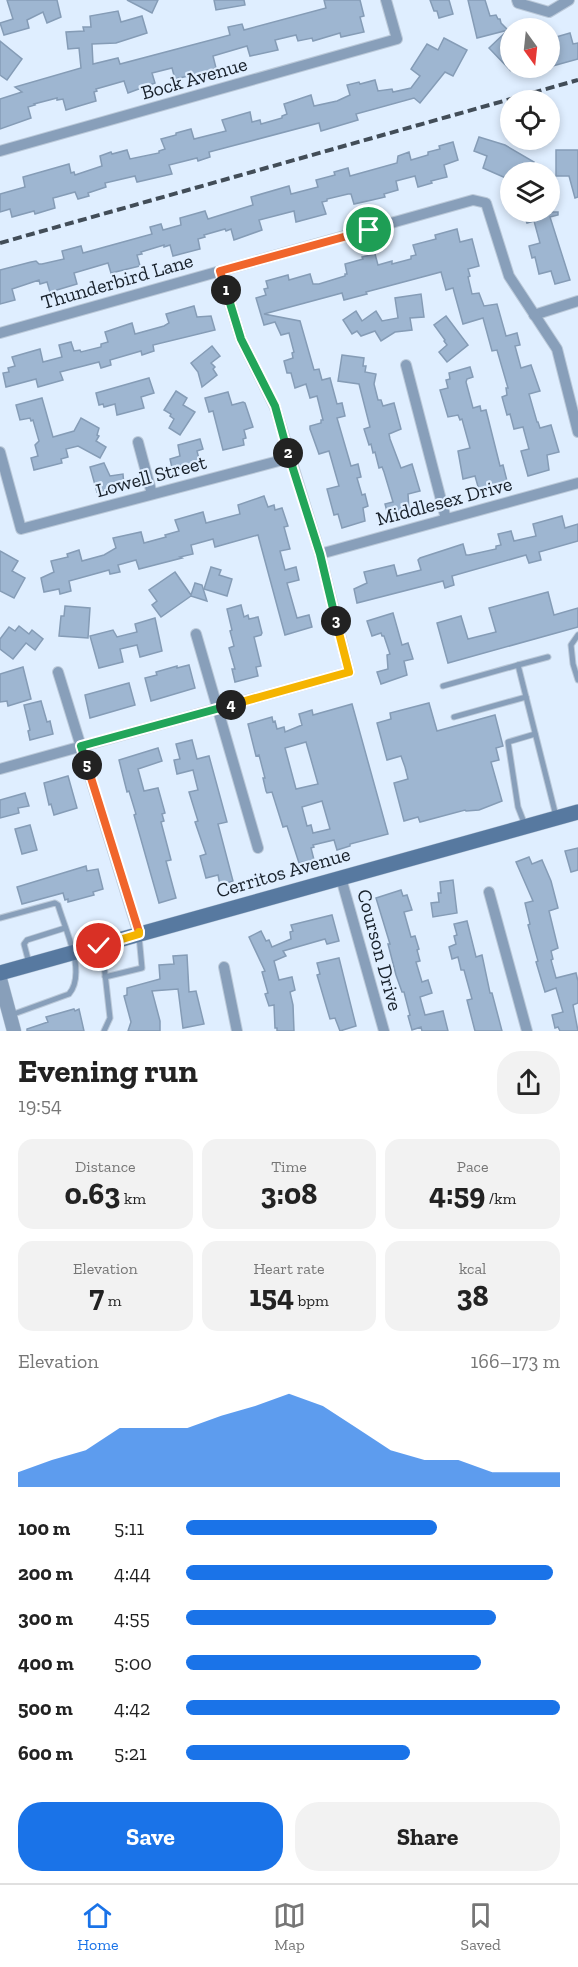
<!DOCTYPE html>
<meta charset="utf-8">
<style>
:root{--surface:#fff;--page:#f2f2f2;--text:#222;--muted:#767676;--line:#e0e0e0;--accent:#1a73e8}
body{margin:0;font-family:"Zilla Slab",serif;background:var(--page);color:var(--text);height:100vh;display:flex;flex-direction:column;font-size:22px;white-space:nowrap}
*{box-sizing:border-box;margin:0}
p{font-size:20px;color:var(--muted)}
.icon{flex:none;width:33px;height:33px;fill:none;stroke:currentColor;stroke-width:2;stroke-linecap:round;stroke-linejoin:round}
.map{position:relative;height:1031px;overflow:hidden}
.details{display:flex;flex-direction:column;background:var(--surface);flex:1}
.details>*{flex:none}
.needle{width:39px;rotate:165deg}
.buttons{position:absolute;left:500px;top:18px;display:grid;gap:12px}
.buttons a{display:grid;place-items:center;width:60px;height:60px;border-radius:50%;background:var(--surface);box-shadow:0 3px 9px #0003;font-size:30px}
.pin{position:absolute;display:grid;place-items:center;width:51px;height:51px;color:#fff;margin:-26px;border:3px solid #fff;border-radius:50%;box-shadow:0 2px 6px #0007}
.km{position:absolute;width:30px;height:30px;margin:-15px;border-radius:50%;background:#222;color:#fff;font-size:16px;line-height:30px;text-align:center}
.round{display:grid;place-items:center;flex:none;width:63px;height:63px;border-radius:24px;background:var(--page)}
.summary{display:flex;align-items:center;justify-content:space-between;height:102px;padding:0 18px}
h1{font-size:33px;font-weight:700;line-height:45px}
.stats{display:grid;grid-template-columns:repeat(3,1fr);gap:9px;height:102px;padding:6px 18px}
.stats div{display:grid;align-content:center;border-radius:15px;background:var(--page);text-align:center}
.stats b{font-size:30px;font-weight:700}
.stats small{font-size:16px;font-weight:400}
.stats p{font-size:16px}
.chart{height:168px;padding:12px 18px}
.chart p{display:flex;justify-content:space-between}
.chart svg{width:100%;height:108px;margin-top:6px;fill:var(--accent);opacity:.7}
.primary-button{display:flex;gap:12px;margin-top:auto;padding:12px 18px}
.primary-button a{flex:1;height:69px;border-radius:24px;background:var(--accent);color:#fff;font-size:24px;font-weight:700;line-height:69px;text-align:center}
.primary-button a+a{background:var(--page);color:var(--text)}
ul{padding:0 18px;list-style:none;font-size:20px}
li{display:grid;grid-template-columns:96px 72px 1fr;align-items:center;height:45px}
li i{height:15px;border-radius:8px;background:var(--accent)}
.tabs{display:flex;justify-content:space-around;align-items:center;height:84px;border-top:2px solid var(--line);background:var(--surface);font-size:16px;color:var(--muted)}
.tabs a{display:grid;justify-items:center;gap:3px}
.tabs .selected{color:var(--accent)}
.map>svg:first-child{display:block}
.building{fill:#9eb6d1;stroke:#859cb6;stroke-width:1.5;fill-rule:evenodd}
.lines{fill:none;stroke-linecap:round;stroke-linejoin:round}
.service-casing{stroke:#bbc9d9;stroke-width:7}
.minor-casing{stroke:#bbc9d9;stroke-width:12}
.tertiary-casing{stroke:#bbc9d9;stroke-width:15}
.secondary-casing{stroke:#bbc9d9;stroke-width:16}
.service{stroke:#889fba;stroke-width:5}
.minor{stroke:#889fba;stroke-width:10}
.tertiary{stroke:#889fba;stroke-width:14}
.secondary{stroke:#5779a0;stroke-width:15}
.rail{stroke:#424d58;stroke-width:4;stroke-dasharray:9 4.5;stroke-linecap:butt}
.split-1-casing{stroke:#fff;stroke-width:12}
.split-2-casing{stroke:#fff;stroke-width:12}
.split-3-casing{stroke:#fff;stroke-width:12}
.split-4-casing{stroke:#fff;stroke-width:12}
.split-5-casing{stroke:#fff;stroke-width:12}
.split-6-casing{stroke:#fff;stroke-width:12}
.split-7-casing{stroke:#fff;stroke-width:12}
.split-1{stroke:#f0652b;stroke-width:8}
.split-2{stroke:#22a559;stroke-width:8}
.split-3{stroke:#22a559;stroke-width:8}
.split-4{stroke:#f5b400;stroke-width:8}
.split-5{stroke:#22a559;stroke-width:8}
.split-6{stroke:#f0652b;stroke-width:8}
.split-7{stroke:#f5b400;stroke-width:8}
.labels{text-anchor:middle;dominant-baseline:central;stroke-width:4.5;stroke-linejoin:round;paint-order:stroke}
.street-label{font-size:20px;fill:#18212b;stroke:#dfeeff}
</style>
<div class="map">
<svg width="578" height="1031" viewBox="0 0 578 1031">
<rect width="100%" height="100%" fill="#dfeeff"/>
<g class="building">
<polygon points="7,0 57,0 61,17 47,23 43,12 27,20 29,28 4,35 0,23 13,19"/>
<polygon points="127,0 158,0 152,13"/>
<polygon points="214,0 244,0 245,5 216,10"/>
<polygon points="324,0 360,0 364,16 360,17 364,32 341,37 340,33 313,41 312,38 298,41 296,35 275,40 278,50 250,56 247,46 213,56 216,68 201,73 175,79 172,68 152,73 155,83 128,93 124,81 96,89 97,91 94,92 96,101 79,106 66,110 63,99 57,100 57,98 34,104 35,105 28,107 31,118 0,129 0,99 22,92 15,87 81,68 79,48 68,49 66,32 84,31 83,27 91,27 90,16 118,11 121,22 142,16 147,33 116,43 92,44 93,64 118,58 120,64 230,35 228,27 242,24 244,30 326,8"/>
<polygon points="430,0 449,0 453,14 439,18 437,11 434,11"/>
<polygon points="468,0 485,0 490,16 496,15 498,19 500,19 501,23 508,30 477,38"/>
<polygon points="510,28 510,70 489,48"/>
<polygon points="570,33 573,44 578,43 578,59 549,67 549,39"/>
<polygon points="444,38 467,50 453,76 445,72 420,103 414,98 356,114 358,120 321,131 319,123 209,152 210,157 198,161 197,158 169,165 172,174 137,182 135,176 105,183 106,187 88,193 89,196 78,199 75,192 57,197 53,198 55,208 35,214 34,211 12,217 10,209 0,212 0,194 25,187 23,177 69,164 71,173 74,172 75,175 102,166 100,156 111,152 112,154 127,150 130,159 159,153 159,151 165,149 161,139 176,135 176,133 191,129 194,139 226,131 222,120 250,112 252,122 260,120 261,124 282,118 282,116 287,114 284,104 311,95 314,106 337,101 350,95 347,85 359,82 360,84 375,80 378,91 392,89 393,92 411,88 420,76 411,69 427,44 438,50"/>
<polygon points="0,41 22,59 7,80 0,75"/>
<polygon points="479,137 505,145 534,162 528,172 519,172 513,169 508,179 483,168 487,156 474,151"/>
<polygon points="453,142 458,160 444,165 447,177 431,181 432,183 418,187 415,176 396,181 398,190 384,194 385,197 372,200 354,204 351,194 348,194 327,199 327,201 322,202 326,214 296,222 294,211 259,220 262,230 234,240 231,229 226,231 225,229 204,235 205,237 198,239 200,249 173,256 170,245 164,247 164,245 141,252 142,254 137,255 140,266 111,273 108,263 74,273 77,284 50,292 47,282 40,284 39,280 12,289 15,300 0,304 0,270 31,262 36,261 39,264 42,264 64,259 62,251 81,246 83,253 152,234 150,227 161,224 163,230 181,225 180,218 205,211 208,219 253,205 251,197 289,186 291,194 318,187 316,180 335,175 334,172 348,168 350,176 397,163 398,156 409,152 411,160 428,155 428,152 440,149 439,146"/>
<polygon points="556,150 578,150 578,197 575,198 569,176 556,176"/>
<polygon points="523,212 558,212 558,215 550,217 570,280 555,284 551,271 539,274 535,257 532,258 529,246 540,243 534,221 527,223"/>
<polygon points="457,229 460,242 472,239 479,266 468,269 470,276 468,277 472,294 479,293 484,306 497,304 506,336 517,333 520,345 515,346 521,368 531,365 540,391 529,394 537,422 538,422 540,428 551,425 559,452 547,455 549,470 528,476 521,451 529,449 523,427 514,429 510,414 507,415 502,397 507,395 506,388 508,388 497,350 492,351 483,318 463,324 453,288 446,290 441,272 366,292 367,294 344,300 342,293 264,314 300,321 314,370 319,369 322,380 330,378 337,404 342,403 345,416 337,418 351,466 358,464 361,477 357,478 362,495 365,494 368,506 363,508 365,521 342,528 338,514 334,515 327,489 339,486 329,451 319,454 310,429 310,426 321,423 321,420 323,420 317,396 310,398 306,384 295,388 291,373 287,373 284,361 293,358 292,353 294,352 289,333 281,335 275,322 264,325 256,298 266,295 264,289 268,288 266,281 288,275 289,280 310,274 313,284 319,284 345,276 345,274 347,274 345,264 363,259 362,257 375,254 378,265 392,261 392,264 411,259 411,256 416,255 413,245 436,239 435,235"/>
<polygon points="421,294 424,317 410,318 412,330 395,332 381,341 375,331 361,336 357,331 352,334 343,320 356,311 362,321 376,311 382,321 398,318 395,298"/>
<polygon points="194,306 197,317 211,316 215,330 153,345 154,351 142,355 141,351 110,360 111,365 101,368 99,362 60,372 63,380 38,387 36,379 6,387 3,373 9,372 8,368 15,366 12,357 40,349 43,362 62,357 59,345 71,342 74,351 80,350 81,352 101,347 101,344 108,342 105,332 132,323 135,334 164,326 169,323 166,314"/>
<polygon points="446,316 468,345 447,362 439,352 447,345 444,341 445,340 434,325"/>
<polygon points="212,346 220,356 211,363 215,367 213,369 217,375 202,387 198,372 191,363"/>
<polygon points="342,355 364,358 363,366 366,366 365,372 376,374 374,384 378,400 381,400 383,406 394,403 401,429 389,434 390,439 401,468 412,464 420,491 408,494 409,509 388,515 385,504 393,502 384,472 382,467 379,468 375,452 373,453 371,444 369,445 364,429 370,427 359,384 338,381"/>
<polygon points="470,367 473,377 467,379 466,382 473,408 480,406 481,411 486,410 500,466 503,465 507,481 479,490 475,476 463,479 458,451 470,448 462,419 460,420 458,415 448,417 440,390 448,388 446,380 450,379 449,373"/>
<polygon points="149,378 154,393 141,397 144,408 117,415 115,404 104,407 103,404 99,405 96,393"/>
<polygon points="176,391 187,398 183,405 195,412 180,435 169,428 174,419 170,416 171,414 164,410"/>
<polygon points="228,392 232,405 243,402 245,403 253,427 244,430 246,438 243,439 244,445 223,450 213,411 209,412 205,398"/>
<polygon points="42,398 53,437 74,431 81,418 99,428 97,435 99,436 96,441 106,447 100,458 78,446 66,449 68,457 61,459 62,463 34,470 31,458 38,456 35,445 39,441 33,420 31,421 30,418 20,420 16,405"/>
<polygon points="200,439 203,449 197,451 200,463 173,472 170,459 180,456 178,445"/>
<polygon points="104,463 110,476 123,474 124,486 97,492 90,467"/>
<polygon points="264,496 268,507 274,505 275,510 282,508 288,526 284,527 290,549 280,551 285,570 296,567 299,580 287,583 297,618 309,615 312,627 285,635 258,535 215,547 213,539 195,544 191,545 193,554 180,557 182,558 139,569 136,560 118,565 120,572 110,574 109,570 69,581 71,591 60,594 59,589 44,592 41,578 54,572 51,561 68,557 67,554 79,550 82,561 104,555 116,548 113,538 141,532 144,543 166,537 165,535 179,531 175,520 203,512 206,523 240,514 238,505"/>
<polygon points="562,516 565,528 578,524 578,541 539,552 541,560 529,563 526,555 452,576 454,585 445,588 443,581 357,603 354,589 367,583 364,572 394,565 397,576 421,570 418,560 420,558 463,544 466,555 469,555 496,549 496,546 501,545 498,534 511,531 514,541 536,536 533,524"/>
<polygon points="0,551 18,561 12,571 25,578 14,598 0,591"/>
<polygon points="211,567 221,570 219,575 232,579 227,596 204,589"/>
<polygon points="175,572 191,595 195,583 202,585 207,601 191,596 161,617 152,605 157,601 149,590"/>
<polygon points="548,592 554,615 578,608 578,627 448,663 437,623 461,616 468,639 496,632 489,608"/>
<polygon points="241,605 244,617 248,615 249,619 258,617 262,633 261,635 254,637 261,666 256,667 258,676 235,682 232,669 235,669 229,648 234,646 230,631 232,630 227,609"/>
<polygon points="65,606 90,608 88,638 59,636 61,616 64,616"/>
<polygon points="393,613 402,645 408,643 413,659 404,661 407,675 381,684 377,672 388,669 387,655 390,654 384,636 382,636 381,633 372,636 367,621"/>
<polygon points="155,618 162,651 140,657 137,645 120,649 123,662 99,668 90,636 113,630 117,637 137,632 135,624"/>
<polygon points="19,626 29,634 32,630 43,639 35,650 26,643 13,659 0,649 0,639 9,627 15,631"/>
<polygon points="189,665 195,688 151,701 145,678 157,675 156,672 177,666 177,668"/>
<polygon points="23,667 31,699 8,706 7,701 0,702 0,674"/>
<polygon points="129,683 135,705 90,718 85,695"/>
<polygon points="41,701 47,722 50,721 53,734 30,740 28,731 30,730 24,705"/>
<polygon points="429,703 437,731 495,715 503,746 496,748 499,760 491,762 502,801 479,810 466,811 465,810 420,822 418,817 404,821 394,783 408,779 405,767 401,756 387,760 377,723 391,719 390,713"/>
<path d="M352,704L388,834L350,844V846L337,850L334,840L313,845L314,847L311,848L314,860L299,863L287,826L283,827L272,792L267,793L266,791L263,778H265L259,755L256,756L248,724L272,717L273,722L275,721L277,729L284,727L285,732L302,725L299,714L312,710L313,715ZM306,742L318,784L296,789L285,748ZM322,801L330,829L313,833L311,825L307,826L302,807Z"/>
<polygon points="192,740 197,759 209,756 227,822 218,824 233,881 220,885 218,875 206,878 200,856 206,854 195,822 198,821 189,792 198,790 193,770 177,774 174,760 180,759 176,744"/>
<polygon points="158,748 162,761 138,769 144,791 158,788 165,813 162,814 164,821 161,822 171,860 166,861 176,898 159,903 134,815 136,814 129,791 127,792 119,760"/>
<polygon points="68,776 77,808 54,815 51,804 49,805 44,783"/>
<polygon points="25,793 29,806 18,808 19,813 0,818 0,800"/>
<polygon points="30,825 37,850 22,854 15,829"/>
<polygon points="578,848 578,870 571,872 565,851"/>
<polygon points="529,857 532,864 542,860 551,881 558,908 549,911 558,948 551,951 553,959 551,960 556,978 576,973 578,981 578,1003 573,1005 578,1031 560,1031 558,1027 555,1028 552,1015 563,1012 556,988 545,992 536,962 538,961 528,925 530,924 525,903 533,901 516,862"/>
<polygon points="86,866 87,871 98,869 103,889 93,892 94,895 68,902 68,899 65,900 63,893 22,904 17,887"/>
<polygon points="453,880 457,913 433,917 431,903 439,902 438,893 441,893 440,882"/>
<polygon points="401,890 403,896 407,895 412,910 404,912 411,937 415,936 419,949 417,950 420,961 416,962 422,982 428,980 432,993 420,997 425,1015 443,1011 448,1031 422,1031 421,1027 412,1030 408,1016 410,1015 404,992 402,992 396,975 388,944 390,944 376,898"/>
<polygon points="332,915 339,941 327,944 325,939 283,951 286,956 274,961 279,980 292,977 295,990 290,992 293,1005 294,1031 277,1031 277,1028 275,1028 274,1005 269,1006 265,994 268,993 262,972 265,971 249,937 261,931 266,941 269,940 272,947 291,939 290,932 293,931 291,925"/>
<polygon points="467,921 476,957 482,955 490,993 492,993 502,1031 475,1031 467,1000 472,999 464,970 461,970 458,957 452,959 449,947 456,944 454,936 457,935 454,924"/>
<polygon points="187,955 189,992 196,991 204,1024 183,1028 178,989 152,991 160,1021 160,1031 128,1031 131,1022 124,996 127,995 127,988 160,979 159,965 174,964 173,956"/>
<polygon points="339,958 356,1026 340,1031 335,1018 330,1019 317,975 320,974 317,963"/>
<polygon points="74,1009 75,1011 79,1009 84,1031 27,1031 27,1029 48,1022 46,1017"/>
</g>
<g class="lines">
<defs>
<g id="service">
<polyline points="578,635 571,645 573,664 578,680"/>
<polyline points="548,657 518,665 556,816"/>
<polyline points="443,686 518,665"/>
<polyline points="454,717 526,697"/>
<polyline points="525,825 518,807 508,742 535,734"/>
<path d="M0,918L55,903L58,905C65,929 87,973 69,994L11,1015"/>
<polyline points="102,947 110,1018 104,1031"/>
<polyline points="29,963 24,944 27,940 65,928"/>
<polyline points="105,977 142,968 139,936"/>
</g>
<g id="minor">
<polyline points="517,0 518,3 549,12 569,0"/>
<polyline points="0,151 397,39 386,0"/>
<polyline points="534,315 578,301"/>
<polyline points="0,333 473,200 486,203 509,276 557,349 578,432"/>
<polyline points="406,365 446,519"/>
<polyline points="138,442 152,494"/>
<polyline points="0,452 21,529 290,458"/>
<polyline points="320,554 578,483"/>
<polyline points="196,634 258,848"/>
<polyline points="58,672 139,935"/>
<polyline points="0,769 349,672 320,554 275,407 241,339 220,271"/>
<polyline points="341,878 384,1031"/>
<polyline points="489,892 527,1031"/>
<polyline points="224,967 237,1031"/>
</g>
<polyline id="tertiary" points="0,979 14,1031"/>
<polyline id="secondary" points="0,973 578,812"/>
</defs>
<use href="#service" class="service-casing"/>
<use href="#minor" class="minor-casing"/>
<use href="#tertiary" class="tertiary-casing"/>
<use href="#secondary" class="secondary-casing"/>
<use href="#service" class="service"/>
<use href="#minor" class="minor"/>
<use href="#tertiary" class="tertiary"/>
<use href="#secondary" class="secondary"/>
<polyline class="rail" points="0,243 578,80"/>
</g>
<g class="lines">
<defs>
<polyline id="split-1" points="226,290 220,271 369,230"/>
<polyline id="split-2" points="226,290 241,339 275,406 288,453"/>
<polyline id="split-3" points="288,453 320,554 336,621"/>
<polyline id="split-4" points="231,705 349,672 336,621"/>
<polyline id="split-5" points="87,765 81,746 231,705"/>
<polyline id="split-6" points="87,765 139,932"/>
<polyline id="split-7" points="99,946 139,934 139,932"/>
</defs>
<use href="#split-1" class="split-1-casing"/>
<use href="#split-2" class="split-2-casing"/>
<use href="#split-3" class="split-3-casing"/>
<use href="#split-4" class="split-4-casing"/>
<use href="#split-5" class="split-5-casing"/>
<use href="#split-6" class="split-6-casing"/>
<use href="#split-7" class="split-7-casing"/>
<use href="#split-1" class="split-1"/>
<use href="#split-2" class="split-2"/>
<use href="#split-3" class="split-3"/>
<use href="#split-4" class="split-4"/>
<use href="#split-5" class="split-5"/>
<use href="#split-6" class="split-6"/>
<use href="#split-7" class="split-7"/>
</g>
<g class="labels">
<g class="street-label">
<text transform="translate(194 78) rotate(-16)">Bock Avenue</text>
<text transform="translate(117 281) rotate(-16)">Thunderbird Lane</text>
<text transform="translate(151 476) rotate(-15)">Lowell Street</text>
<text transform="translate(444 501) rotate(-15)">Middlesex Drive</text>
<text transform="translate(283 872) rotate(-16)">Cerritos Avenue</text>
<text transform="translate(380 950) rotate(75)">Courson Drive</text>
</g>
</g>
</svg>
<div class="buttons">
<a><svg class="needle" viewBox="-14 -14 28 28"><path d="M0-13l5 13h-10z" fill="#e53935"/><path d="M0 13l5-13h-10z" fill="#767676"/></svg></a>
<a><svg class="icon" aria-label="locate" viewBox="0 0 24 24"><circle cx="12" cy="12" r="6"/><path d="M12 2v4M12 18v4M2 12h4M18 12h4"/></svg></a>
<a><svg class="icon" aria-label="layers" viewBox="0 0 24 24"><path d="M12 4l9 5-9 5-9-5zM3 14l9 5 9-5"/></svg></a>
</div>
<div class="pin" style="left:369px;top:230px;background:#1e9e55"><svg class="icon" aria-label="arrive" viewBox="0 0 24 24"><path d="M6 21V4h12l-3 4 3 4H6"/></svg></div>
<div class="pin" style="left:99px;top:946px;background:#d93025"><svg class="icon" aria-label="check" viewBox="0 0 24 24"><path d="M5 12l5 5 9-10"/></svg></div>
<b class="km" style="left:226px;top:290px">1</b>
<b class="km" style="left:288px;top:453px">2</b>
<b class="km" style="left:336px;top:621px">3</b>
<b class="km" style="left:231px;top:705px">4</b>
<b class="km" style="left:87px;top:765px">5</b>
</div>
<section class="details">
<div class="summary"><div><h1>Evening run</h1><p>19:54</p></div><a class="round"><svg class="icon" aria-label="share" viewBox="0 0 24 24"><path d="M12 15V3M7 8l5-5 5 5M5 13v7h14v-7"/></svg></a></div>
<div class="stats">
<div><p>Distance</p><b>0.63<small> km</small></b></div>
<div><p>Time</p><b>3:08</b></div>
<div><p>Pace</p><b>4:59<small> /km</small></b></div>
</div>
<div class="stats">
<div><p>Elevation</p><b>7<small> m</small></b></div>
<div><p>Heart rate</p><b>154<small> bpm</small></b></div>
<div><p>kcal</p><b>38</b></div>
</div>
<div class="chart"><p><span>Elevation</span>166–173 m</p>
<svg viewBox="0 0 160 44" preserveAspectRatio="none"><path d="M0 44V38L10 33L20 29L30 20L40 20L50 20L60 15L70 11L80 6L90 11L100 20L110 29L120 33L130 33L140 38L150 38L160 38V44z"/></svg>
</div>
<ul>
<li><b>100 m</b>5:11<i style="width:67%"></i></li>
<li><b>200 m</b>4:44<i style="width:98%"></i></li>
<li><b>300 m</b>4:55<i style="width:83%"></i></li>
<li><b>400 m</b>5:00<i style="width:79%"></i></li>
<li><b>500 m</b>4:42<i style="width:100%"></i></li>
<li><b>600 m</b>5:21<i style="width:60%"></i></li>
</ul>
<div class="primary-button"><a>Save</a><a>Share</a></div>
</section>
<nav class="tabs">
<a class="selected"><svg class="icon" aria-label="home" viewBox="0 0 24 24"><path d="M3 11l9-7 9 7M6 9v11h12V9"/></svg>Home</a>
<a><svg class="icon" aria-label="map" viewBox="0 0 24 24"><path d="M3 6l6-2 6 2 6-2v14l-6 2-6-2-6 2zM9 4v14M15 6v14"/></svg>Map</a>
<a><svg class="icon" aria-label="saved" viewBox="0 0 24 24"><path d="M7 4h10v16l-5-4-5 4z"/></svg>Saved</a>
</nav>
